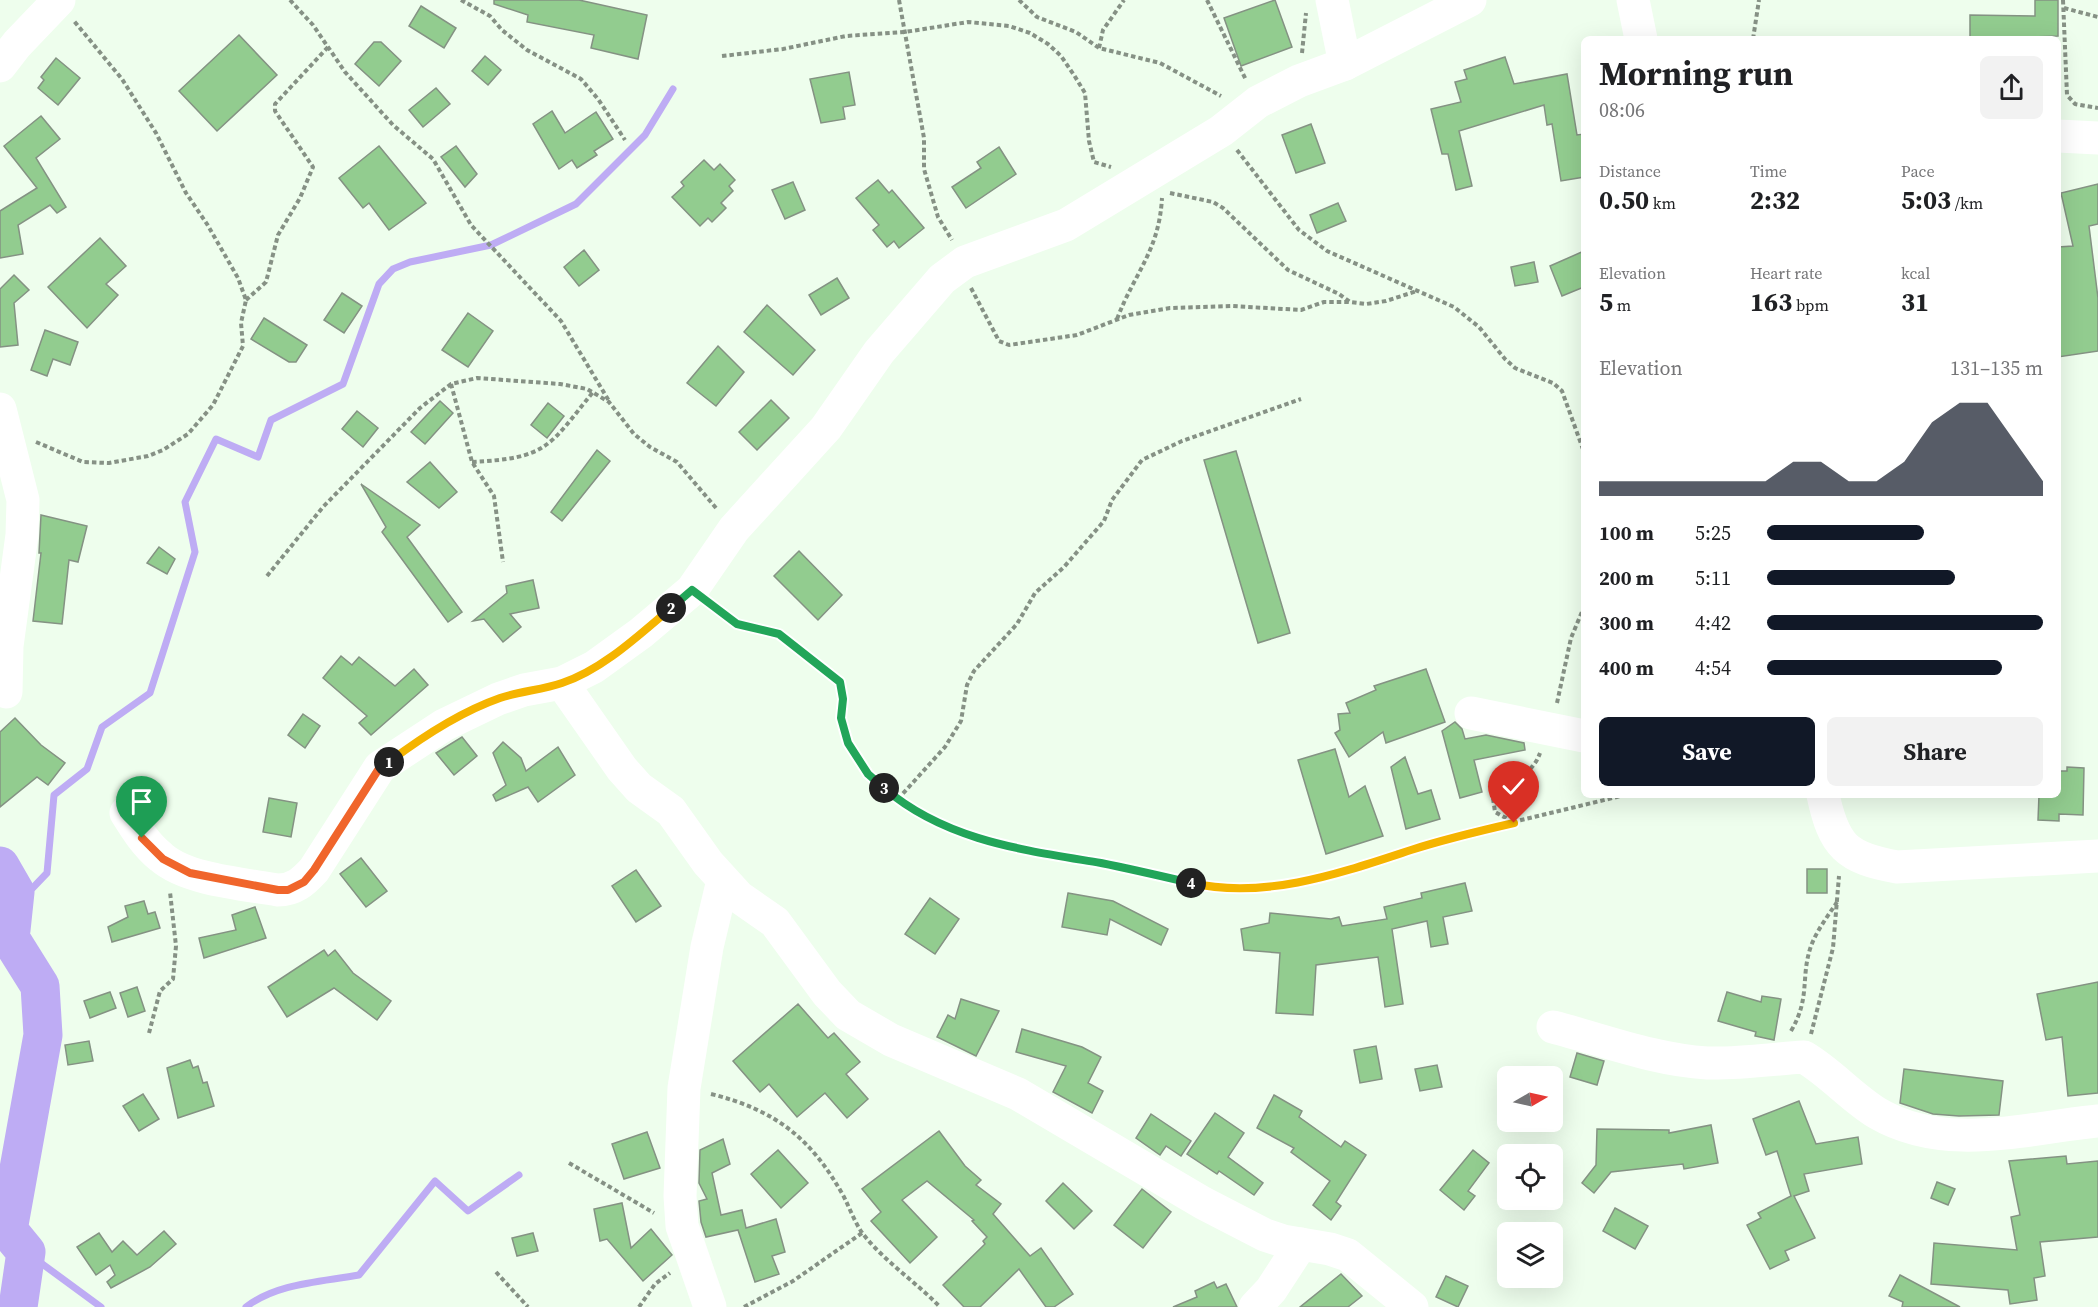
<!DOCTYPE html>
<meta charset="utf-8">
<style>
:root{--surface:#fff;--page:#f2f2f2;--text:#202124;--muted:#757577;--accent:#111827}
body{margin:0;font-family:"Source Serif 4",serif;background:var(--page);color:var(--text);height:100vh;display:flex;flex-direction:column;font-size:22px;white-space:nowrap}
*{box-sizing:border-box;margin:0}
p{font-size:20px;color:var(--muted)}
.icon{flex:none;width:33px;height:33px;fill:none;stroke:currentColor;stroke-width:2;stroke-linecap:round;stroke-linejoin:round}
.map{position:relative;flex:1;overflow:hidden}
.details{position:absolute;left:1581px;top:36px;width:480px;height:762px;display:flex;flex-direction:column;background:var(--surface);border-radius:9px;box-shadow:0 6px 24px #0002}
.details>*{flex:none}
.needle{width:39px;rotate:81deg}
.tools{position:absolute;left:1497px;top:1066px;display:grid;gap:12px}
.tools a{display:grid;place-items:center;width:66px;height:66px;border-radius:9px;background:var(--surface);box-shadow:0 6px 24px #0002;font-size:30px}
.pin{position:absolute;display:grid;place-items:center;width:51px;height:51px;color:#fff;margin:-62px -26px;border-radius:50% 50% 50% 0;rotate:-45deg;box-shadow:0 0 6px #0007}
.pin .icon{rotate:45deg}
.km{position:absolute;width:30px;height:30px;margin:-15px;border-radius:50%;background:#222;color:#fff;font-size:16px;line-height:30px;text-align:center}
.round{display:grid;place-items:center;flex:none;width:63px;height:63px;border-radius:9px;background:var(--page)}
.summary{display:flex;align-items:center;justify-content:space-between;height:102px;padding:0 18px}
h1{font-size:33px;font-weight:700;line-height:45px}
.metrics{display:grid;grid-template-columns:repeat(3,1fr);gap:9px;height:102px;padding:6px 18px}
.metrics div{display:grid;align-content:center}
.metrics b{font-size:26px;font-weight:700}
.metrics small{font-size:16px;font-weight:400}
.metrics p{font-size:16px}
.chart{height:168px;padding:12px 18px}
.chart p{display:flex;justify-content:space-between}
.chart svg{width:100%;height:108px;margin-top:6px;fill:var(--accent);opacity:.7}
.action{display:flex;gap:12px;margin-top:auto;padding:12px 18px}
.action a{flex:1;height:69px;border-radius:9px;background:var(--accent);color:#fff;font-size:24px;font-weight:700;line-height:69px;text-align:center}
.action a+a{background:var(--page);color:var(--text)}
ul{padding:0 18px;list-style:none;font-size:20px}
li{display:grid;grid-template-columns:96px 72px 1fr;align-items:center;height:45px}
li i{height:15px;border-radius:8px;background:var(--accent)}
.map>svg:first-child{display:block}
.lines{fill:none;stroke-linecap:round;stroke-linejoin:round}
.stream{stroke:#beacf4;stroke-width:7}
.river{stroke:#beacf4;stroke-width:39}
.building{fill:#92cc8f;stroke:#849283;stroke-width:1.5}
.path{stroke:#869185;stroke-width:4;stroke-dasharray:4.5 3;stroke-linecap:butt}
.minor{stroke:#fff;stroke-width:33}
.split-1-casing{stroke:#fff;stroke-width:12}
.split-2-casing{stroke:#fff;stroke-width:12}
.split-3-casing{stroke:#fff;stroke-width:12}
.split-4-casing{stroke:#fff;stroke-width:12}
.split-5-casing{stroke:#fff;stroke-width:12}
.split-1{stroke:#f0652b;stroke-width:8}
.split-2{stroke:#f5b400;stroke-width:8}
.split-3{stroke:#22a559;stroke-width:8}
.split-4{stroke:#22a559;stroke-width:8}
.split-5{stroke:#f5b400;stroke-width:8}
</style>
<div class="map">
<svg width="2098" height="1307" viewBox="0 0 2098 1307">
<rect width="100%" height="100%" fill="#eefeed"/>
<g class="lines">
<g class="stream">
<polyline points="0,922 47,873 54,795 87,769 102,727 150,693 195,552 185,502 216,439 258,457 271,420 343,384 379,284 393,269 410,262 491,245 576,204 645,135 673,89"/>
<polyline points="26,1252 101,1307"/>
<path d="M246,1307C277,1283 321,1282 359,1275L435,1181L468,1211L519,1175"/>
</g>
<polyline class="river" points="0,866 15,892 11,930 0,922 40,986 43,1035 8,1230 26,1252 18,1307"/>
</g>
<g class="building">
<polygon points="494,0 579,0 647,15 638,59 591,48 594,35 527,22 528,15 494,4"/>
<polygon points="1275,0 1292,47 1241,66 1224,18"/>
<polygon points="2035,0 2058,0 2058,36 1970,39 1970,15 2035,16"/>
<polygon points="421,6 456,28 444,48 409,26"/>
<polygon points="239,35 277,75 217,131 179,91"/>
<polygon points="374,42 381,42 401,61 379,86 355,64"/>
<polygon points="485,56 501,70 488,85 472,71"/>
<polygon points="1505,57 1514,84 1567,74 1577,135 1584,134 1584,177 1561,181 1552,124 1547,125 1544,105 1459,131 1472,186 1456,190 1448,154 1442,154 1431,109 1461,102 1455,82 1467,79 1464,70"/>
<polygon points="56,58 80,78 58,105 38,88 44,80 41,77"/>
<polygon points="849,72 855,105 843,107 845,119 821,123 810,79"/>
<polygon points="436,88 450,104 423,127 409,110"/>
<polygon points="552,111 565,133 596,112 613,139 594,151 597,155 577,168 572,160 559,169 533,124"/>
<polygon points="41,116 60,139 36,158 66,207 57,213 50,205 18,225 23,254 0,258 0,211 37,188 4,146"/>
<polygon points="1311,124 1325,163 1296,173 1282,135"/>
<polygon points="379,146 426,203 389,230 369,203 363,208 339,178"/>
<polygon points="456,146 477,174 465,187 441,157"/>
<polygon points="999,147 1016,174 966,208 952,187 981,168 977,162"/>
<polygon points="704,160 714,170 720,164 735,180 729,186 733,191 721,203 726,208 712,222 708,218 700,226 672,197 684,186 681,182"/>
<polygon points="878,180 889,193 892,190 924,228 899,248 894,241 887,247 873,230 879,225 856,198"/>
<polygon points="793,182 805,210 785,219 772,190"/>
<polygon points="2098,184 2098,224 2089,226 2098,298 2098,351 2058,357 2058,247 2073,246 2061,193"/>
<polygon points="1338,203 1346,221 1317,233 1310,215"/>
<polygon points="100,238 126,266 106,284 118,295 87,328 48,287"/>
<polygon points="584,250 599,270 579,286 564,267"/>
<polygon points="1584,251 1584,287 1562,296 1550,266"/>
<polygon points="1534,262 1538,282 1515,286 1511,267"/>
<polygon points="14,275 29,290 14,303 18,345 0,347 0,289"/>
<polygon points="837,278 849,298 821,315 809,295"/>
<polygon points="342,293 362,306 344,333 324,320"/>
<polygon points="767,305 815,350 793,375 744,332"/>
<polygon points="468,313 493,331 468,367 442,350"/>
<polygon points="264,318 307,345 296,362 289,362 251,339"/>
<polygon points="45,330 78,342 70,365 53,359 47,376 31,370"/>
<polygon points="718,346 744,372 716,406 687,383"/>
<polygon points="771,400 789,418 757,450 739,432"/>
<polygon points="440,401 453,413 425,444 411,432"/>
<polygon points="548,403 564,416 547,438 531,425"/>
<polygon points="357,411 378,428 363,447 342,429"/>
<polygon points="597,450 610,461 562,521 551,512"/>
<polygon points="1236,451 1290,633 1258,643 1204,460"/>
<polygon points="430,462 457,492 439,508 407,482"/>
<polygon points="361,484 420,525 407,537 462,612 448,622 382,532 386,527"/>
<polygon points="41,515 87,526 78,562 69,560 62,624 33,621 41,553 39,553"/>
<polygon points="159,547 175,559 167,574 147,563"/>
<polygon points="799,551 842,595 818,620 774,576"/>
<polygon points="533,580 539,608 510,614 521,627 503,642 484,619 473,621 507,593 506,586"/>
<polygon points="341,656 352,665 359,657 395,686 414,669 428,685 371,735 359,723 367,716 323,678"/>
<polygon points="1426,669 1445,722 1386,743 1383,732 1349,757 1335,733 1340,730 1338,714 1350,713 1346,703 1376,690 1374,686"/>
<polygon points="303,714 320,726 305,748 288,735"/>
<polygon points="15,718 41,745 65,763 48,785 37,777 0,807 0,732"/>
<polygon points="1455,722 1462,729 1465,739 1486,735 1524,743 1525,750 1474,760 1482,792 1460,798 1442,731"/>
<polygon points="462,737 477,756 454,775 436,753"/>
<polygon points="503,742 521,758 526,771 558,747 575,775 538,802 528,787 496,801 493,795 506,785 493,753"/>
<polygon points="1335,749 1349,797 1365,786 1383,836 1326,854 1298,760"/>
<polygon points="1405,757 1418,794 1431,790 1440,819 1406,829 1391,767"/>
<polygon points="2067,767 2084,768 2083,815 2059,814 2059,821 2038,820 2039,795 2058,795 2058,771 2067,771"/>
<polygon points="269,798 297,803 291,837 263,832"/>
<polygon points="361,858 387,891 366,907 340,874"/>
<rect x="1807" y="869" width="20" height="24"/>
<polygon points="636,870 661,906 636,922 612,886"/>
<polygon points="1465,883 1472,911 1443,917 1448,944 1431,947 1427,921 1392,929 1403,1004 1385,1007 1378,957 1316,965 1313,1015 1276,1013 1280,953 1244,950 1241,929 1269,923 1270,913 1331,919 1339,917 1342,926 1387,919 1384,907 1422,898 1421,893"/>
<polygon points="1068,893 1113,901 1168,929 1161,945 1110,919 1107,935 1062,927"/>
<polygon points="930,898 959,919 935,954 905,934"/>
<polygon points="144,901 148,914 155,912 160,928 112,942 108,927 128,917 125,906"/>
<polygon points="255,907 266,938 204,958 199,938 236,930 232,915"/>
<polygon points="324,950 328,956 335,950 353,973 391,1001 377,1020 334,988 287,1017 268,987"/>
<polygon points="2098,982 2098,1093 2068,1096 2062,1037 2046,1040 2037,994"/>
<polygon points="137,987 145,1011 128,1017 120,993"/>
<polygon points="110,992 116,1008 90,1018 84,1001"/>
<polygon points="1727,992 1761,1002 1762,996 1781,999 1774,1040 1755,1036 1756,1032 1718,1021"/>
<polygon points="961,999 999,1011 976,1056 937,1037 948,1015 955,1019"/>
<polygon points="798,1004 828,1038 834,1033 860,1062 846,1074 868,1099 847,1118 825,1093 797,1117 769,1084 760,1092 733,1061"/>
<polygon points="1022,1029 1082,1047 1101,1057 1088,1083 1103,1091 1092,1113 1053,1092 1066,1066 1016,1052"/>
<polygon points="89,1041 93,1061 68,1065 65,1045"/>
<polygon points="1376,1046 1382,1079 1360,1083 1354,1050"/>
<polygon points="1577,1053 1604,1061 1597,1085 1570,1077"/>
<polygon points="190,1060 193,1068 198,1066 203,1083 207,1082 214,1106 178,1118 167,1068"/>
<polygon points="1437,1065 1442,1087 1420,1091 1415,1069"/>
<polygon points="1904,1069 2003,1081 1999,1115 1959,1116 1933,1114 1900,1103"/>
<polygon points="143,1094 159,1119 139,1131 123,1106"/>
<polygon points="1274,1095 1302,1111 1299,1117 1341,1147 1345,1141 1366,1155 1336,1202 1341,1206 1331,1220 1313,1205 1330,1181 1291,1152 1294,1148 1257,1128"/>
<polygon points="1799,1101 1816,1144 1858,1137 1862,1164 1804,1174 1809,1191 1794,1196 1815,1238 1785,1251 1789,1260 1770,1269 1747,1225 1761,1218 1758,1213 1791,1196 1777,1151 1766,1155 1753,1119"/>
<polygon points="1215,1113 1244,1133 1228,1157 1263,1183 1254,1195 1219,1171 1217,1174 1187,1154"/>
<polygon points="1151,1114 1191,1141 1181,1156 1166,1146 1160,1155 1136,1138"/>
<polygon points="1711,1125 1718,1163 1684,1169 1683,1164 1611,1172 1594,1193 1582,1183 1596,1165 1597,1129 1669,1130 1669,1133"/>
<polygon points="939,1131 965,1166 981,1180 976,1185 1001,1204 993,1214 1030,1256 1041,1248 1073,1294 1054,1307 1046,1307 1019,1269 980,1307 964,1307 943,1285 985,1244 983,1241 987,1237 972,1221 974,1220 927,1181 902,1200 937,1237 910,1263 871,1221 881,1212 862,1189"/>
<polygon points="647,1132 660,1168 624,1179 612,1144"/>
<polygon points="723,1139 730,1164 712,1173 721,1215 742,1210 746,1228 776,1219 785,1252 772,1256 779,1274 755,1282 738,1230 706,1237 701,1222 699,1201 707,1199 699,1183 700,1150"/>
<polygon points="778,1150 808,1183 781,1208 751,1174"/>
<polygon points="1473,1150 1489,1163 1468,1191 1475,1196 1464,1210 1440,1190"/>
<polygon points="2066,1156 2067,1164 2098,1161 2098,1237 2040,1242 2045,1276 2034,1278 2037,1300 2010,1304 2008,1290 1931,1284 1934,1243 2017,1250 2011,1217 2020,1215 2009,1161"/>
<polygon points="1937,1182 1955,1189 1948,1205 1931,1198"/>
<polygon points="1063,1183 1092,1211 1074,1229 1046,1201"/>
<polygon points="1142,1189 1171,1212 1143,1248 1114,1225"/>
<polygon points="622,1203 631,1248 651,1229 672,1255 643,1281 607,1239 600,1241 594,1209"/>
<polygon points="1615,1208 1648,1226 1635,1249 1603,1231"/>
<polygon points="164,1231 176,1244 150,1267 111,1288 107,1282 115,1275 110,1265 96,1275 77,1247 99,1233 112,1252 123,1241 137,1255"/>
<polygon points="533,1233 538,1251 517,1256 512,1238"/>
<polygon points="1341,1274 1362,1296 1348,1307 1300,1307"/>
<polygon points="1900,1275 1960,1307 1902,1307 1903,1302 1889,1296"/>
<polygon points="1446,1276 1468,1286 1458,1307 1436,1297"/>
<polygon points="1214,1282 1217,1288 1226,1284 1237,1307 1173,1307 1197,1297 1195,1291"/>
</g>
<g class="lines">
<g class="path">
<polyline points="290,0 313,25 345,72 393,125 433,159 471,225 561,321 609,401"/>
<polyline points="461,0 490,16 502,30 527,50 581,79 598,99 625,140"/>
<polyline points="899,0 924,138 924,169 938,217 952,240"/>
<polyline points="1019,0 1037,17 1076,32 1099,48 1160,63 1221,96"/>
<polyline points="1207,0 1246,80"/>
<polyline points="2063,0 2067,95 2075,104 2098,108"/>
<polyline points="2064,8 2098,17"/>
<polyline points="1753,39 1759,0"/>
<polyline points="1099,48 1103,30 1124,0"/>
<polyline points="1302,53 1306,13"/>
<polyline points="722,56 783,49 846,36 905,32 968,22 1009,26 1030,33 1048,44 1061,56 1074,75 1085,93 1089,141 1094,162 1111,167"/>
<polyline points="1237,150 1299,230 1327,251 1454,307 1479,327 1505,359 1515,368 1553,383 1562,391 1584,452"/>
<polyline points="1170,193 1213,202 1223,208 1288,270 1339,294 1350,302 1366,304 1386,301 1417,291"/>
<polyline points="971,288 999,341 1009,345 1077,335 1129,315 1170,308 1232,306 1301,310 1324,302 1349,302"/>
<polyline points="246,300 266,282 278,235 300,198 313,167 275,111 275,104 328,47"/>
<path d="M1117,319C1135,272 1159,251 1162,198"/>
<polyline points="451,384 472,462 494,496 503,562"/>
<polyline points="36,442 83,462 109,463 148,456 163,450 188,434 213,405 243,346 241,323 246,300 238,278 207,224 186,193 156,133 122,79 74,21"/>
<path d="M472,462C547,458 548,448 593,392"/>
<polyline points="267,576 323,507 420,408 451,384 477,378 560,384 587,389 609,402 634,434 650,447 677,462 716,508"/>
<polyline points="711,605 737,624 779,634 840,682 843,699 841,718 848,743 868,774 898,799 935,822 973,837 1006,846 1122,867 1207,887 1242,889 1309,881 1378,863 1455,836 1625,795"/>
<polyline points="1557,703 1571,638 1584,607"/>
<polyline points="898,799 945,747 961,721 967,685 974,671 1017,624 1035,593 1064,567 1104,521 1112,500 1142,460 1182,441 1301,399"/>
<path d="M1513,822L1495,812L1493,798C1506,777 1530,781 1540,753"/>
<path d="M1791,1031C1811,997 1800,978 1811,946C1817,930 1828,916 1837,902"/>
<polyline points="149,1033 160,991 173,979 176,946 170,892"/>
<polyline points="1811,1034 1833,948 1839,876"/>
<path d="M711,1094C776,1110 812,1139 844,1197C850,1209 855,1223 863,1234C885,1262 916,1282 940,1307"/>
<polyline points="569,1163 654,1213"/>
<polyline points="496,1272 528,1307"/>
<polyline points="639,1307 655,1284 670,1273"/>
<polyline points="744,1307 793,1281 862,1233"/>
</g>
<g class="minor">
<polyline points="1332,0 1345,64"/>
<polyline points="1633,0 1641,39"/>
<polyline points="0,66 17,44 59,0"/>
<polyline points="2058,136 2098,138"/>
<polyline points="0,409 23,500 22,535 7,646 6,692"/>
<polyline points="562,683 622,769 639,788 671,811 708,863 739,897 775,922 827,993 848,1015 891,1040 1018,1094 1203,1203 1265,1235 1283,1241 1330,1249 1348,1255 1412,1307"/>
<polyline points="1471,713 1584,736"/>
<path d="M1823,795C1834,846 1846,858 1897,867L2098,856"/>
<path d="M126,813C136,829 146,845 161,857C187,880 244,884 278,890C294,890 303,882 314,870L380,767L444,725L498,699L524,690L562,683L594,667L641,633L692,590L734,529L826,428L879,352L942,279L965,262L1066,225L1221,131L1258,102L1299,81L1345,64L1470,0"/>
<path d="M1553,1027C1603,1040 1655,1060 1707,1063C1739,1064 1772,1059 1804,1057C1831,1073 1851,1097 1877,1113C1945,1153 2026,1128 2098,1121"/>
<polyline points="710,1307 682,1226 680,1196 684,1088 707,947 723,880"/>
<polyline points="1255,1307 1271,1290 1301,1244"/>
</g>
</g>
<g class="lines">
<defs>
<polyline id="split-1" points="142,838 163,859 190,873 278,890 288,890 304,882 314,870 380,767 389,762"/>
<path id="split-2" d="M389,762C422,737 460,712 500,698C520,691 542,690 562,683C602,670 639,635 671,608"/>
<polyline id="split-3" points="671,608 692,590 737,624 779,634 840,682 843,699 841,718 848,743 868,774 884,788"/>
<path id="split-4" d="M884,788C946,841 1024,850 1101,863C1131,869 1161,876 1191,883"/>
<path id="split-5" d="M1191,883C1265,900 1341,873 1411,850C1445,839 1479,831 1514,823"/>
</defs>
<use href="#split-1" class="split-1-casing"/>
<use href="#split-2" class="split-2-casing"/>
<use href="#split-3" class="split-3-casing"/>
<use href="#split-4" class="split-4-casing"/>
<use href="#split-5" class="split-5-casing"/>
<use href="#split-1" class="split-1"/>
<use href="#split-2" class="split-2"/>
<use href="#split-3" class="split-3"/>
<use href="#split-4" class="split-4"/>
<use href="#split-5" class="split-5"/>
</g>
</svg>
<div class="tools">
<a><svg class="needle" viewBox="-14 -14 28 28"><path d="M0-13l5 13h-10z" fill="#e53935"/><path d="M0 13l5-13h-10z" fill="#757577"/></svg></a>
<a><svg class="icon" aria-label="locate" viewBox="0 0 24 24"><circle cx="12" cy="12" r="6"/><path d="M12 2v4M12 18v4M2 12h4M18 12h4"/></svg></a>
<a><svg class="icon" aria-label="layers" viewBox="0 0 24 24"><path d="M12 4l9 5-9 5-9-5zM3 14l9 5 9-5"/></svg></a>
</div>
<div class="pin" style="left:142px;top:838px;background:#1e9e55"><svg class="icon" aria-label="arrive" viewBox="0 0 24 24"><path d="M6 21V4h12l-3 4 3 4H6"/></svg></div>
<div class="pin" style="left:1514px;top:823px;background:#d93025"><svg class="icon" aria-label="check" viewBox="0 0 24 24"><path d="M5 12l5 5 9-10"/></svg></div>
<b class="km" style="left:389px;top:762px">1</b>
<b class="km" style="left:671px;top:608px">2</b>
<b class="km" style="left:884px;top:788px">3</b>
<b class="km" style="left:1191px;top:883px">4</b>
<section class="details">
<div class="summary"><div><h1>Morning run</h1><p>08:06</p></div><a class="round"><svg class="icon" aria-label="share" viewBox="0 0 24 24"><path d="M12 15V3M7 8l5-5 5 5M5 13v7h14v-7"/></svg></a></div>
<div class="metrics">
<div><p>Distance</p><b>0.50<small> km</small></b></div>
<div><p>Time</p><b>2:32</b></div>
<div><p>Pace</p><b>5:03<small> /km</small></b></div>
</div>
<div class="metrics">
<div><p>Elevation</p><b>5<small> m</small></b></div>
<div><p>Heart rate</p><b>163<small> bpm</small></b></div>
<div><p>kcal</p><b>31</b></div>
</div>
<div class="chart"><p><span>Elevation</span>131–135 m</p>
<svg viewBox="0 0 160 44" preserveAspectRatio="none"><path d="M0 44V38L10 38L20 38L30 38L40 38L50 38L60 38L70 30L80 30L90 38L100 38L110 30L120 14L130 6L140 6L150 22L160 38V44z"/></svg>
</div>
<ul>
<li><b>100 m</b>5:25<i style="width:57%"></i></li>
<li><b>200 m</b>5:11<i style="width:68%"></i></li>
<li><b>300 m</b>4:42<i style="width:100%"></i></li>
<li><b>400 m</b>4:54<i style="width:85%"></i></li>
</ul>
<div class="action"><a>Save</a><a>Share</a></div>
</section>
</div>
